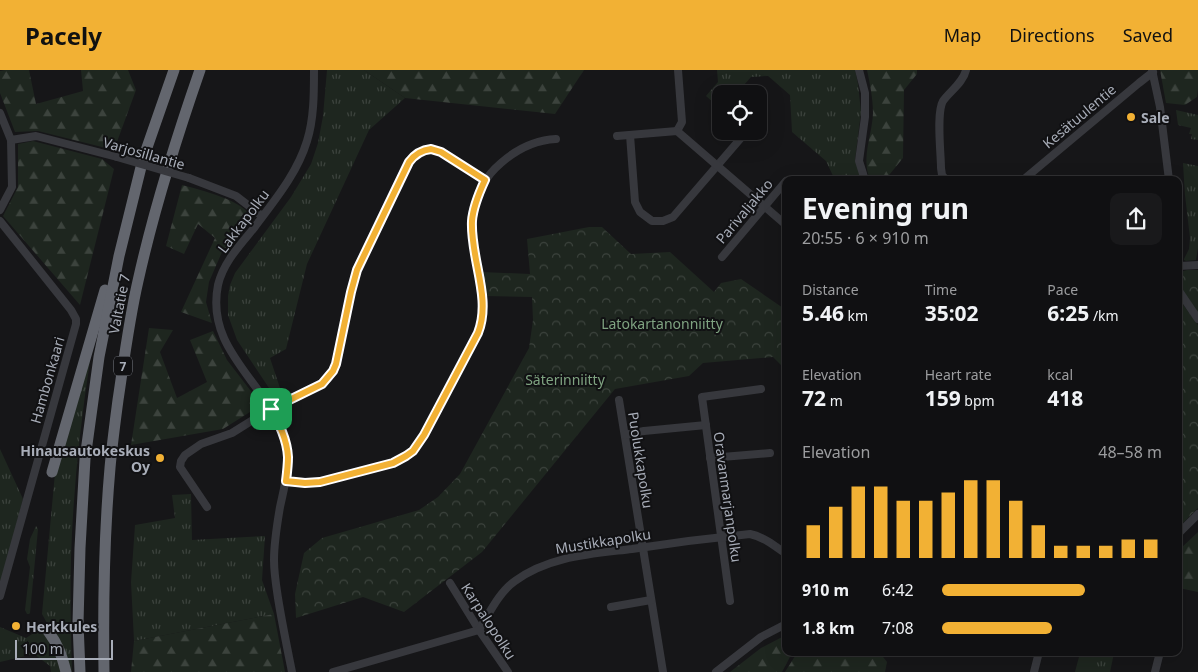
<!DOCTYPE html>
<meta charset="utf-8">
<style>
:root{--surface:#101012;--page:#19191b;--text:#f1f3f6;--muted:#9c9d9f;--line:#303032;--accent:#f2b134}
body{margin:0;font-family:"Noto Sans",sans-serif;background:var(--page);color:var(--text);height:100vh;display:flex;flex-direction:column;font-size:19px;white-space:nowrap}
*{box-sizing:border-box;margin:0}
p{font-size:16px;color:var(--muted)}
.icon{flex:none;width:28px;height:28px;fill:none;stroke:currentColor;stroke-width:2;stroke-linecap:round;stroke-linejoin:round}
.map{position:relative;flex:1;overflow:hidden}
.side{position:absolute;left:782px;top:106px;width:400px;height:480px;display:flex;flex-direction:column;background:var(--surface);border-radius:10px;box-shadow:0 5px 20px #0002,0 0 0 1px var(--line)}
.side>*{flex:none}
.fabs{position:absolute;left:712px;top:15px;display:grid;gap:10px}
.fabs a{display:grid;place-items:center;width:55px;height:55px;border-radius:10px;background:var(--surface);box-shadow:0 5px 20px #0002,0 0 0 1px var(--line);font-size:25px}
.scale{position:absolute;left:15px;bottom:12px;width:98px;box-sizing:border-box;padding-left:5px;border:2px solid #a8adb8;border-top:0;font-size:14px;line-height:18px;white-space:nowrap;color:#a8adb8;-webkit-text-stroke:4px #111113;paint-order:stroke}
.pin{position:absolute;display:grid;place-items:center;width:42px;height:42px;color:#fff;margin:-21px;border-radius:10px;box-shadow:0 2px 8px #0006}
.round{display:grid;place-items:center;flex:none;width:52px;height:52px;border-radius:10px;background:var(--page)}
.summary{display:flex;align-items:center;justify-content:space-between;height:85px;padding:0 20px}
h1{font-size:28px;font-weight:700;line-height:38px}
.figures{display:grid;grid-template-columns:repeat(3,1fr);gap:8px;height:85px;padding:5px 20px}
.figures div{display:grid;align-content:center}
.figures b{font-size:21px;font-weight:700}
.figures small{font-size:14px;font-weight:400}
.figures p{font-size:14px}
.chart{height:140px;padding:10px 20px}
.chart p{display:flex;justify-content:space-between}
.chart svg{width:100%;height:90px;margin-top:5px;stroke:var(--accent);stroke-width:6}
ul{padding:0 20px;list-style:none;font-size:16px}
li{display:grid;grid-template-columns:80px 60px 1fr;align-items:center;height:38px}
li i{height:12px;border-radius:6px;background:var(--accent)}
header{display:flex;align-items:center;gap:30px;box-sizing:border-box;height:70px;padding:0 25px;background:var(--accent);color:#111}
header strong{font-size:24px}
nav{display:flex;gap:28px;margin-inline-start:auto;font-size:18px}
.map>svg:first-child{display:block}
.grass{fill:url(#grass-tufts)}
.forest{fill:url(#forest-firs)}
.park{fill:url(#park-crowns)}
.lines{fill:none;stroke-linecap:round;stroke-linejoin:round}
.minor{stroke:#37383d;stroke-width:8}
.highway{stroke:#63666e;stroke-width:11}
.minor-bridge{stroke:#37383d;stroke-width:8}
.route-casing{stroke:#fff;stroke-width:10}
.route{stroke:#f2b134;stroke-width:6}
.poi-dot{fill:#f2b134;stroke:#111113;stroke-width:2}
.labels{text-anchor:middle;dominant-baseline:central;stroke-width:4;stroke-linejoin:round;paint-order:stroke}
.shield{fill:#111113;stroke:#7b7e86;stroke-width:1}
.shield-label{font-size:12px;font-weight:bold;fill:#a8adb8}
.street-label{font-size:14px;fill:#a8adb8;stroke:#111113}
.poi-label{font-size:14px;font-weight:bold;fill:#a8adb8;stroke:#111113;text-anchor:start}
.park-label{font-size:14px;fill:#7fa381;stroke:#111113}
</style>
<header>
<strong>Pacely</strong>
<nav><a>Map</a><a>Directions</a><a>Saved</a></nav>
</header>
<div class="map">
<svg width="1198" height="602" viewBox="0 0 1198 602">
<defs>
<pattern id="grass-tufts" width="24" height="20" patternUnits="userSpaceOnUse" patternTransform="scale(1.25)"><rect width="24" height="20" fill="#1e261f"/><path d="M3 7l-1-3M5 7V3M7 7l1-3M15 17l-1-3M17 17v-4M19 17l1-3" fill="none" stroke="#3c433d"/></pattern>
<pattern id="forest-firs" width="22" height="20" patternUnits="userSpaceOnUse" patternTransform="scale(1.25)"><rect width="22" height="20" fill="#1e261f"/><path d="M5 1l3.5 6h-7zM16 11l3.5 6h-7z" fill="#3c433d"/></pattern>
<pattern id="park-crowns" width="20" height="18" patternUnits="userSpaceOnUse" patternTransform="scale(1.25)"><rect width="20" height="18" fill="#1e261f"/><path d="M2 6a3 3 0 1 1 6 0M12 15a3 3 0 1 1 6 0" fill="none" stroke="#3c433d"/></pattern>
</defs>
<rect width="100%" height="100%" fill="#161618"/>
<g class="grass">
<polygon points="327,0 364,0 405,28 369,60 307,194 286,279 270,288 283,327 277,330 237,270 228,245 228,226 230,215 235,203 291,127 311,94 318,73 323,46"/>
<polygon points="717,0 855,0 858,14 861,42 855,90 862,110 835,110 826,91 792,62 790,25 768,6 751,7 736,24 721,24 721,39 706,26 718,12"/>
<polygon points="1176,40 1198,45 1198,70 1191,69 1192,64 1189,64 1191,58 1178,55"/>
<polygon points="1183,93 1198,96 1198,178 1196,190 1186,191 1184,190 1184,189 1189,179 1190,168 1185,125"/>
<path d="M89,288L90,291C80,356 73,422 71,488C70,526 71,564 72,602H69L55,565L47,553L42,544L55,403Z"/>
<polygon points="0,379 23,429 0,516"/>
<polygon points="191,424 192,470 265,466 262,510 274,544 134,571 131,512 135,455 175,448 172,425"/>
<polygon points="36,456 38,459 30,543 29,544 27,544 25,540 30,497 27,489 30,469"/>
<polygon points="0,557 26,568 40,559 50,571 62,602 51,602 50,596 34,584 0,592"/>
<polygon points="1080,583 1114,583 1110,602 1075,602"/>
</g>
<g class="forest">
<polygon points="5,0 29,0 36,34 83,21 81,0 128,0 136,20 114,80 38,61 15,62 0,23 0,1"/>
<polygon points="364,0 584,0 555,44 405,28"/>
<path d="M867,0H917V4L904,20L903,88L885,110H870C861,86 872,67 873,43C873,29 870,14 867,0Z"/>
<polygon points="1160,0 1198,0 1198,19 1197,27 1185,35 1166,33"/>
<polygon points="33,71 102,89 114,99 80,235 3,146 18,117 18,74"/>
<path d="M182,115C200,120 245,130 251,148L222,182L209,212L206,232L212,253L181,242L215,168L198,154L184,184L166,176Z"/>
<polygon points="149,258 173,260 160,282 177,328 207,312 190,270 213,261 227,290 257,329 258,337 223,359 131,375"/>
<polygon points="1198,462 1198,522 1179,518 1179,480"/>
<polygon points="274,544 285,602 131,602 134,571"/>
<polygon points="786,565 786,582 792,583 782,602 730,602 761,578"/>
<polygon points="797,583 880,583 887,592 885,602 785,602"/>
</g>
<g class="park">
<polygon points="589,157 602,157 631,184 670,182 714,222 721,213 741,209 786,240 786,296 782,296 773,287 703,293 689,306 615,319 482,482 404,542 363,527 296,548 295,524 304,483 322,468 419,440 438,427 460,404 529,278 533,250 532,227 485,226 481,202 530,204 527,169"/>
<polygon points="1187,200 1198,200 1198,244 1179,215 1179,202"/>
<polygon points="1179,229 1198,255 1198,438 1179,457"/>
</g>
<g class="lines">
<g class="minor">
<polyline points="859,0 865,23 865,47 859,91 865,110"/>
<polyline points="1152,0 1160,37 1169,110"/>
<polyline points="0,43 11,70 12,117 0,140"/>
<polyline points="759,47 762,44"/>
<polyline points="677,61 682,52 678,0"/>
<polyline points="630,65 635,132 640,142 652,151 663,151 673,147 747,61"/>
<polyline points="617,66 677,61 786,155"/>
<polyline points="11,70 36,66 117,87"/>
<polyline points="189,108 236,126 262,146"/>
<path d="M946,110L942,105L941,98C941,83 936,43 943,31C950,21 963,13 966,0"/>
<polyline points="1023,110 1139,13 1153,2"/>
<polyline points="0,151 71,240 76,249 76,254 0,526"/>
<polyline points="722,187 786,111"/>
<polyline points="1179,196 1198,195"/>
<polyline points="1179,221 1198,249"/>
<polyline points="619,330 663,602"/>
<polyline points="625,365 644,361 706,355"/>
<polyline points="710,388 770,383"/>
<path d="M286,411L305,413L320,412L393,393L406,386L413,381L424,365L478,263C485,245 483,233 480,214C473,170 461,127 501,93C517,79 534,70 556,69"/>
<path d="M207,437L180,397L181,391L185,385L201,374L232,363L277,335L318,316L328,309L336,294L351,222L357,200L409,92C425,70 440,81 458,93C467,99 476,105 485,110"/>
<polyline points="1179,463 1198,444"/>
<polyline points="450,513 479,560 508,602"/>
<polyline points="730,531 702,327 761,319"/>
<polyline points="611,537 651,530"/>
<path d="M292,602C287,577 282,553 278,528C276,515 274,503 274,490C274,472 277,455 280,437C285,414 292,390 284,366C266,312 205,280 218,215C223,193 240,175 254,158C274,131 297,104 307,71C314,49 314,23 314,0"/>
<path d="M333,602L479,560C489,544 499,522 515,511C549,486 591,484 632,479C671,473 710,468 750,464C764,467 775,476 786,484"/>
<polyline points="716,602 761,567 786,554"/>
<polyline points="1034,602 1039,582"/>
<polyline points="1155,602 1160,582"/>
</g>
<g class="highway">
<polyline points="52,402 105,220"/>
<path d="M48,561C58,574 62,586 66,602"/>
<polyline points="80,602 78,553 80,478 85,389 99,287 119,186 143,89 174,0"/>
<path d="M104,602C103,534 104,466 110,398C112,375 115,353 118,330C124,290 129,250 138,211C154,139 176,69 200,0"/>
</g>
<polyline class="minor-bridge" points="117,87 189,108"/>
</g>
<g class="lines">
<defs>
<path id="route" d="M431,79L441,82L485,110C479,123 473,137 472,151C470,188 492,228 478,263L424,365L413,381L406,386L393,393L320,412L305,413L286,411C287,403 288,395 288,387C287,369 279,354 271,339L322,314L333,301L336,294L351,222L357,200L409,92C415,84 421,80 431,79Z"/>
</defs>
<use href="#route" class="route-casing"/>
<use href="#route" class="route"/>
</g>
<g class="poi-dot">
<circle cx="1131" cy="47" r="5"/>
<circle cx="160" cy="388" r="5"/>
<circle cx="16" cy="556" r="5"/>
</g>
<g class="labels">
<rect class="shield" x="114" y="286.5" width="18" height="19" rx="4"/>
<g class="shield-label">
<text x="123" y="296">7</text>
</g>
<g class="street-label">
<text transform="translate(1079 46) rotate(-40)">Kesätuulentie</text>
<text transform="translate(144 83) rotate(16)">Varjosillantie</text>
<text transform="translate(744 141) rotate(-50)">Parivaljakko</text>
<text transform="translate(243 151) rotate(-53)">Lakkapolku</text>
<text transform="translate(119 234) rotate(-79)">Valtatie 7</text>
<text transform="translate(47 310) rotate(-74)">Hambonkaari</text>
<text transform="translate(641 390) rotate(81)">Puolukkapolku</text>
<text transform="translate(728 427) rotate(82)">Oravanmarjanpolku</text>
<text transform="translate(603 471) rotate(-9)">Mustikkapolku</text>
<text transform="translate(489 551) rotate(57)">Karpalopolku</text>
</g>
<g class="poi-label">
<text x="1141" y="47">Sale</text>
<text x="150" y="380" text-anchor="end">Hinausautokeskus<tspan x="150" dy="16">Oy</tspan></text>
<text x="26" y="556">Herkkules</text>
</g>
<g class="park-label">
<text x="662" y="253">Latokartanonniitty</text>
<text x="565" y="309">Säterinniitty</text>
</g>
</g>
</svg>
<div class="fabs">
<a><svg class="icon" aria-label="locate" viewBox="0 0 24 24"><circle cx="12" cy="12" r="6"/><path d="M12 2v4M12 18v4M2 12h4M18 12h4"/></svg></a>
</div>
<div class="scale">100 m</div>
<div class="pin" style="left:271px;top:339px;background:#1e9e55"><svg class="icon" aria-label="arrive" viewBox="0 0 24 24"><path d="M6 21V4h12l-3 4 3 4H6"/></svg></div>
<section class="side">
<div class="summary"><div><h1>Evening run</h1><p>20:55 · 6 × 910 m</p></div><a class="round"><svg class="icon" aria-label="share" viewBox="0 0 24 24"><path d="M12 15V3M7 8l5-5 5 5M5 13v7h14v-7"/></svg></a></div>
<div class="figures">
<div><p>Distance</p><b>5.46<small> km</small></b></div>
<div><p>Time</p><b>35:02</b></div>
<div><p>Pace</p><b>6:25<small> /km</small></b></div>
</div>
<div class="figures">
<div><p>Elevation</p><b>72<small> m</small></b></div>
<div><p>Heart rate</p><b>159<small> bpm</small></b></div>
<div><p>kcal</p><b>418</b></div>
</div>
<div class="chart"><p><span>Elevation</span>48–58 m</p>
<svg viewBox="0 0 160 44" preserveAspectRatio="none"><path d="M5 44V28M15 44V19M25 44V9M35 44V9M45 44V16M55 44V16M65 44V12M75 44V6M85 44V6M95 44V16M105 44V28M115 44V38M125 44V38M135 44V38M145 44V35M155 44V35"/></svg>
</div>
<ul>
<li><b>910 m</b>6:42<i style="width:65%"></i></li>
<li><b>1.8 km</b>7:08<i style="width:50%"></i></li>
</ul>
</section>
</div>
